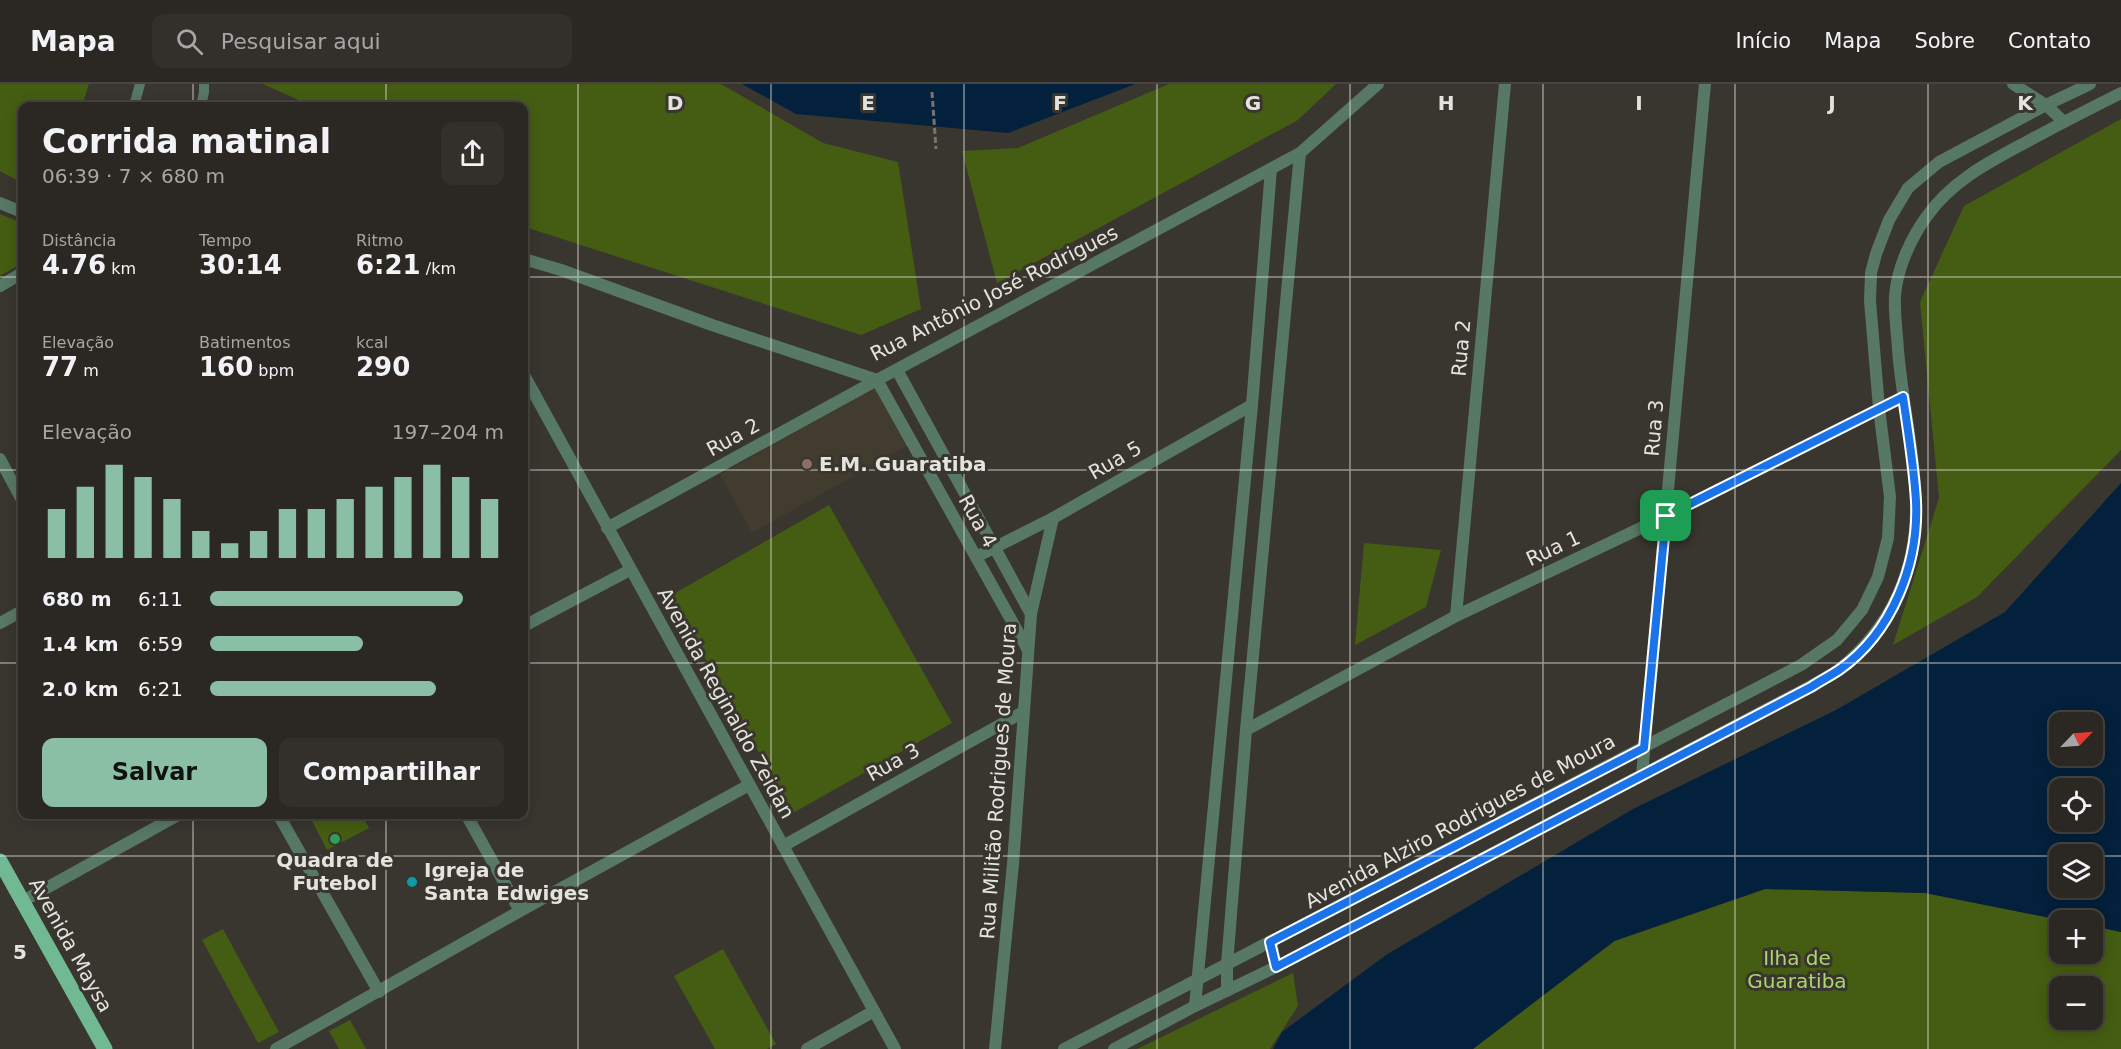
<!DOCTYPE html>
<html lang="pt">
<meta charset="utf-8">
<style>
:root{--surface:#2b2823;--page:#33302b;--text:#f1f3f6;--muted:#a6a6a6;--line:#474441;--accent:#8abfa5}
body{margin:0;font-family:"DejaVu Sans",sans-serif;background:var(--page);color:var(--text);height:100vh;display:flex;flex-direction:column;font-size:22px;white-space:nowrap}
*{box-sizing:border-box;margin:0}
p{font-size:20px;color:var(--muted)}
.icon{flex:none;width:33px;height:33px;fill:none;stroke:currentColor;stroke-width:2;stroke-linecap:round;stroke-linejoin:round}
.map{position:relative;flex:1;overflow:hidden}
.panel{position:absolute;left:18px;top:18px;width:510px;height:717px;display:flex;flex-direction:column;background:var(--surface);border-radius:12px;box-shadow:0 3px 15px #0003,0 0 0 2px var(--line)}
.panel>*{flex:none}
.needle{width:39px;rotate:65deg}
.tools{position:absolute;left:2049px;top:628px;display:grid;gap:12px}
.tools a{display:grid;place-items:center;width:54px;height:54px;border-radius:12px;background:var(--surface);box-shadow:0 3px 15px #0003,0 0 0 2px var(--line);font-size:30px}
.pin{position:absolute;display:grid;place-items:center;width:51px;height:51px;color:#fff;margin:-26px;border-radius:12px;box-shadow:0 3px 9px #0006}
.round{display:grid;place-items:center;flex:none;width:63px;height:63px;border-radius:12px;background:var(--page)}
.summary{display:flex;align-items:center;justify-content:space-between;height:102px;padding:0 24px}
h1{font-size:33px;font-weight:800;line-height:45px}
.figures{display:grid;grid-template-columns:repeat(3,1fr);gap:9px;height:102px;padding:6px 24px}
.figures div{display:grid;align-content:center}
.figures b{font-size:26px;font-weight:800}
.figures small{font-size:16px;font-weight:400}
.figures p{font-size:16px}
.chart{height:168px;padding:12px 24px}
.chart p{display:flex;justify-content:space-between}
.chart svg{width:100%;height:108px;margin-top:6px;stroke:var(--accent);stroke-width:6}
.primary-button{display:flex;gap:12px;margin-top:auto;padding:12px 24px}
.primary-button a{flex:1;height:69px;border-radius:12px;background:var(--accent);color:#111;font-size:24px;font-weight:800;line-height:69px;text-align:center}
.primary-button a+a{background:var(--page);color:var(--text)}
ul{padding:0 24px;list-style:none;font-size:20px}
li{display:grid;grid-template-columns:96px 72px 1fr;align-items:center;height:45px}
li i{height:15px;border-radius:8px;background:var(--accent)}
header{display:flex;align-items:center;gap:36px;box-sizing:border-box;height:84px;padding:0 30px;background:var(--surface);border-bottom:2px solid var(--line)}
header strong{font-size:28px}
nav{display:flex;gap:33px;margin-inline-start:auto;font-size:21px}
.search{width:420px;height:54px;background:var(--page);display:flex;align-items:center;gap:15px;box-sizing:border-box;padding:0 21px;border-radius:12px;color:var(--muted);font-size:22px}
.map>svg:first-child{display:block}
.built{fill:#413c2e}
.green{fill:#455d12;fill-rule:evenodd}
.water{fill:#03203c;fill-rule:evenodd}
.lines{fill:none;stroke-linecap:round;stroke-linejoin:round}
.path{stroke:#76746d;stroke-width:3;stroke-dasharray:6 3;stroke-linecap:butt}
.service{stroke:#577865;stroke-width:10}
.minor{stroke:#577865;stroke-width:12}
.primary{stroke:#71b992;stroke-width:15}
.route-casing{stroke:#fff;stroke-width:12}
.route{stroke:#1a73e8;stroke-width:8}
.grid{fill:none;stroke:#e5e3de;stroke-width:1.5;stroke-opacity:0.55}
.education-dot{fill:#8d6e63;stroke:#39362f;stroke-width:2}
.leisure-dot{fill:#2e9e5b;stroke:#39362f;stroke-width:2}
.culture-dot{fill:#0f9aa8;stroke:#39362f;stroke-width:2}
.labels{text-anchor:middle;dominant-baseline:central;stroke-width:6;stroke-linejoin:round;paint-order:stroke}
.street-label{font-size:20px;fill:#e5e3de;stroke:#39362f}
.poi-label{font-size:20px;font-weight:bold;fill:#e5e3de;stroke:#39362f;text-anchor:start}
.park-label{font-size:20px;fill:#aed66f;stroke:#39362f}
.grid-label{font-size:20px;text-anchor:middle;font-weight:bold;fill:#e5e3de;stroke:#39362f;stroke-width:6;stroke-linejoin:round;paint-order:stroke}
</style>
<header>
<strong>Mapa</strong>
<div class="search"><svg class="icon" aria-label="search" viewBox="0 0 24 24"><circle cx="10" cy="10" r="6"/><path d="M15 15l6 6"/></svg>Pesquisar aqui</div>
<nav><a>Início</a><a>Mapa</a><a>Sobre</a><a>Contato</a></nav>
</header>
<div class="map">
<svg width="2121" height="965" viewBox="0 0 2121 965">
<rect width="100%" height="100%" fill="#39362f"/>
<polygon class="built" points="875,303 908,361 752,449 720,391"/>
<g class="green">
<polygon points="0,0 89,0 82,22 22,22 22,99 0,87"/>
<polygon points="263,0 721,0 823,59 898,78 921,225 861,251 528,144 524,141 524,22 312,22"/>
<polygon points="1169,0 1336,0 1298,36 997,199 962,67 1018,64"/>
<polygon points="2121,35 2121,366 1977,513 1893,561 1939,414 1920,218 1964,122"/>
<polygon points="0,130 22,139 22,179 0,192"/>
<polygon points="829,421 952,639 793,729 670,512"/>
<polygon points="1364,459 1441,466 1426,523 1355,561"/>
<polygon points="309,731 362,731 369,744 327,766"/>
<path d="M1765,805L1925,809L2066,837H2060V870H2092L2093,842L2121,848V965H1473L1615,857ZM2060,903H2092V936H2060Z"/>
<polygon points="223,845 279,948 258,959 202,856"/>
<polygon points="723,865 776,960 767,965 715,965 674,892"/>
<polygon points="1293,889 1298,922 1270,965 1137,965"/>
<polygon points="350,936 366,965 339,965 329,947"/>
</g>
<g class="water">
<polygon points="742,0 1135,0 1008,49 796,30"/>
<path d="M2121,399V848L2093,842L2092,837H2066L1925,809L1765,805L1614,857L1473,965H1273L1282,948L1386,871L1633,725L1836,626L2005,528ZM2060,639H2092V672H2060ZM2060,705H2092V738H2060ZM2060,771H2092V804H2060Z"/>
</g>
<g class="lines">
<polyline class="path" points="932,8 936,65"/>
<g class="service">
<polyline points="134,22 140,0"/>
<polyline points="201,22 204,8 204,0"/>
</g>
<g class="minor">
<polyline points="2013,0 2046,21 2064,38"/>
<polyline points="0,119 22,128"/>
<polyline points="524,175 561,186 712,241 877,296"/>
<polyline points="0,202 22,189"/>
<polyline points="897,286 1031,530"/>
<polyline points="524,291 895,965"/>
<polyline points="877,296 1028,566"/>
<polyline points="0,375 22,416"/>
<polyline points="607,444 877,296 1300,69 1378,0"/>
<polyline points="976,473 1053,434 1252,321"/>
<polyline points="1456,532 1505,0"/>
<polyline points="0,539 22,527"/>
<polyline points="524,542 630,486"/>
<polyline points="1246,646 1456,532 1666,432 1903,313"/>
<polyline points="1642,691 1705,0"/>
<polyline points="278,730 379,908"/>
<polyline points="466,730 520,827"/>
<polyline points="783,762 1023,628"/>
<polyline points="23,817 180,730"/>
<polyline points="1271,858 1276,883"/>
<polyline points="1227,907 1227,880 1246,646 1300,69"/>
<polyline points="1195,922 1252,321 1271,85"/>
<polyline points="276,965 520,827 749,701"/>
<polyline points="807,965 874,927"/>
<polyline points="995,965 1013,780 1031,530 1053,434"/>
<polyline points="1064,965 1801,581 1837,556 1862,526 1878,493 1888,454 1890,413 1879,324 1870,217 1871,189 1876,170 1889,136 1908,104 1939,78 2046,21 2090,0"/>
<path d="M1114,965L1195,922L1276,883L1811,602C1822,596 1833,591 1842,583C1892,541 1917,485 1916,420C1915,369 1902,317 1898,266C1897,248 1894,229 1895,212C1897,184 1911,154 1927,132C1953,95 1993,76 2032,55C2061,39 2091,24 2121,9"/>
</g>
<polyline class="primary" points="0,777 105,965"/>
</g>
<g class="lines">
<defs>
<path id="route" d="M1903,313C1908,347 1914,383 1916,417C1919,480 1892,549 1839,586C1830,592 1820,597 1811,603L1276,883L1270,858L1644,664L1666,432Z"/>
</defs>
<use href="#route" class="route-casing"/>
<use href="#route" class="route"/>
</g>
<path class="grid" d="M193,0V22M386,0V22M578,0V965M771,0V965M964,0V965M1157,0V965M1350,0V965M1543,0V965M1735,0V965M1928,0V965M0,193H22M524,193H2121M0,386H22M524,386H2121M0,579H22M524,579H2121M193,730V965M386,730V965M0,772H2060M2092,772H2121"/>
<circle class="education-dot" cx="807" cy="380" r="6"/>
<circle class="leisure-dot" cx="335" cy="755" r="6"/>
<circle class="culture-dot" cx="412" cy="798" r="6"/>
<g class="labels">
<g class="street-label">
<text transform="translate(994 209) rotate(-27)">Rua Antônio José Rodrigues</text>
<text transform="translate(1461 264) rotate(-85)">Rua 2</text>
<text transform="translate(1654 344) rotate(-85)">Rua 3</text>
<text transform="translate(733 353) rotate(-29)">Rua 2</text>
<text transform="translate(1115 376) rotate(-30)">Rua 5</text>
<text transform="translate(978 437) rotate(61)">Rua 4</text>
<text transform="translate(1553 464) rotate(-25)">Rua 1</text>
<text transform="translate(726 619) rotate(61)">Avenida Reginaldo Zeidan</text>
<text transform="translate(893 678) rotate(-29)">Rua 3</text>
<text transform="translate(998 697) rotate(-86)">Rua Militão Rodrigues de Moura</text>
<text transform="translate(1460 737) rotate(-28)">Avenida Alziro Rodrigues de Moura</text>
<text transform="translate(71 861) rotate(61)">Avenida Maysa</text>
</g>
<g class="poi-label">
<text x="819" y="380">E.M. Guaratiba</text>
<text x="335" y="776" text-anchor="middle">Quadra de<tspan x="335" dy="23">Futebol</tspan></text>
<text x="424" y="786">Igreja de<tspan x="424" dy="23">Santa Edwiges</tspan></text>
</g>
<g class="park-label">
<text x="1797" y="874">Ilha de<tspan x="1797" dy="23">Guaratiba</tspan></text>
</g>
</g>
<g class="grid-label">
<text x="675" y="26">D</text>
<text x="868" y="26">E</text>
<text x="1060" y="26">F</text>
<text x="1253" y="26">G</text>
<text x="1446" y="26">H</text>
<text x="1639" y="26">I</text>
<text x="1832" y="26">J</text>
<text x="2025" y="26">K</text>
<text x="20" y="875">5</text>
</g>
</svg>
<div class="tools">
<a><svg class="needle" viewBox="-14 -14 28 28"><path d="M0-13l5 13h-10z" fill="#e53935"/><path d="M0 13l5-13h-10z" fill="#a6a6a6"/></svg></a>
<a><svg class="icon" aria-label="locate" viewBox="0 0 24 24"><circle cx="12" cy="12" r="6"/><path d="M12 2v4M12 18v4M2 12h4M18 12h4"/></svg></a>
<a><svg class="icon" aria-label="layers" viewBox="0 0 24 24"><path d="M12 4l9 5-9 5-9-5zM3 14l9 5 9-5"/></svg></a>
<a>+</a>
<a>−</a>
</div>
<div class="pin" style="left:1666px;top:432px;background:#1e9e55"><svg class="icon" aria-label="arrive" viewBox="0 0 24 24"><path d="M6 21V4h12l-3 4 3 4H6"/></svg></div>
<section class="panel">
<div class="summary"><div><h1>Corrida matinal</h1><p>06:39 · 7 × 680 m</p></div><a class="round"><svg class="icon" aria-label="share" viewBox="0 0 24 24"><path d="M12 15V3M7 8l5-5 5 5M5 13v7h14v-7"/></svg></a></div>
<div class="figures">
<div><p>Distância</p><b>4.76<small> km</small></b></div>
<div><p>Tempo</p><b>30:14</b></div>
<div><p>Ritmo</p><b>6:21<small> /km</small></b></div>
</div>
<div class="figures">
<div><p>Elevação</p><b>77<small> m</small></b></div>
<div><p>Batimentos</p><b>160<small> bpm</small></b></div>
<div><p>kcal</p><b>290</b></div>
</div>
<div class="chart"><p><span>Elevação</span>197–204 m</p>
<svg viewBox="0 0 160 44" preserveAspectRatio="none"><path d="M5 44V24M15 44V15M25 44V6M35 44V11M45 44V20M55 44V33M65 44V38M75 44V33M85 44V24M95 44V24M105 44V20M115 44V15M125 44V11M135 44V6M145 44V11M155 44V20"/></svg>
</div>
<ul>
<li><b>680 m</b>6:11<i style="width:86%"></i></li>
<li><b>1.4 km</b>6:59<i style="width:52%"></i></li>
<li><b>2.0 km</b>6:21<i style="width:77%"></i></li>
</ul>
<div class="primary-button"><a>Salvar</a><a>Compartilhar</a></div>
</section>
</div>
